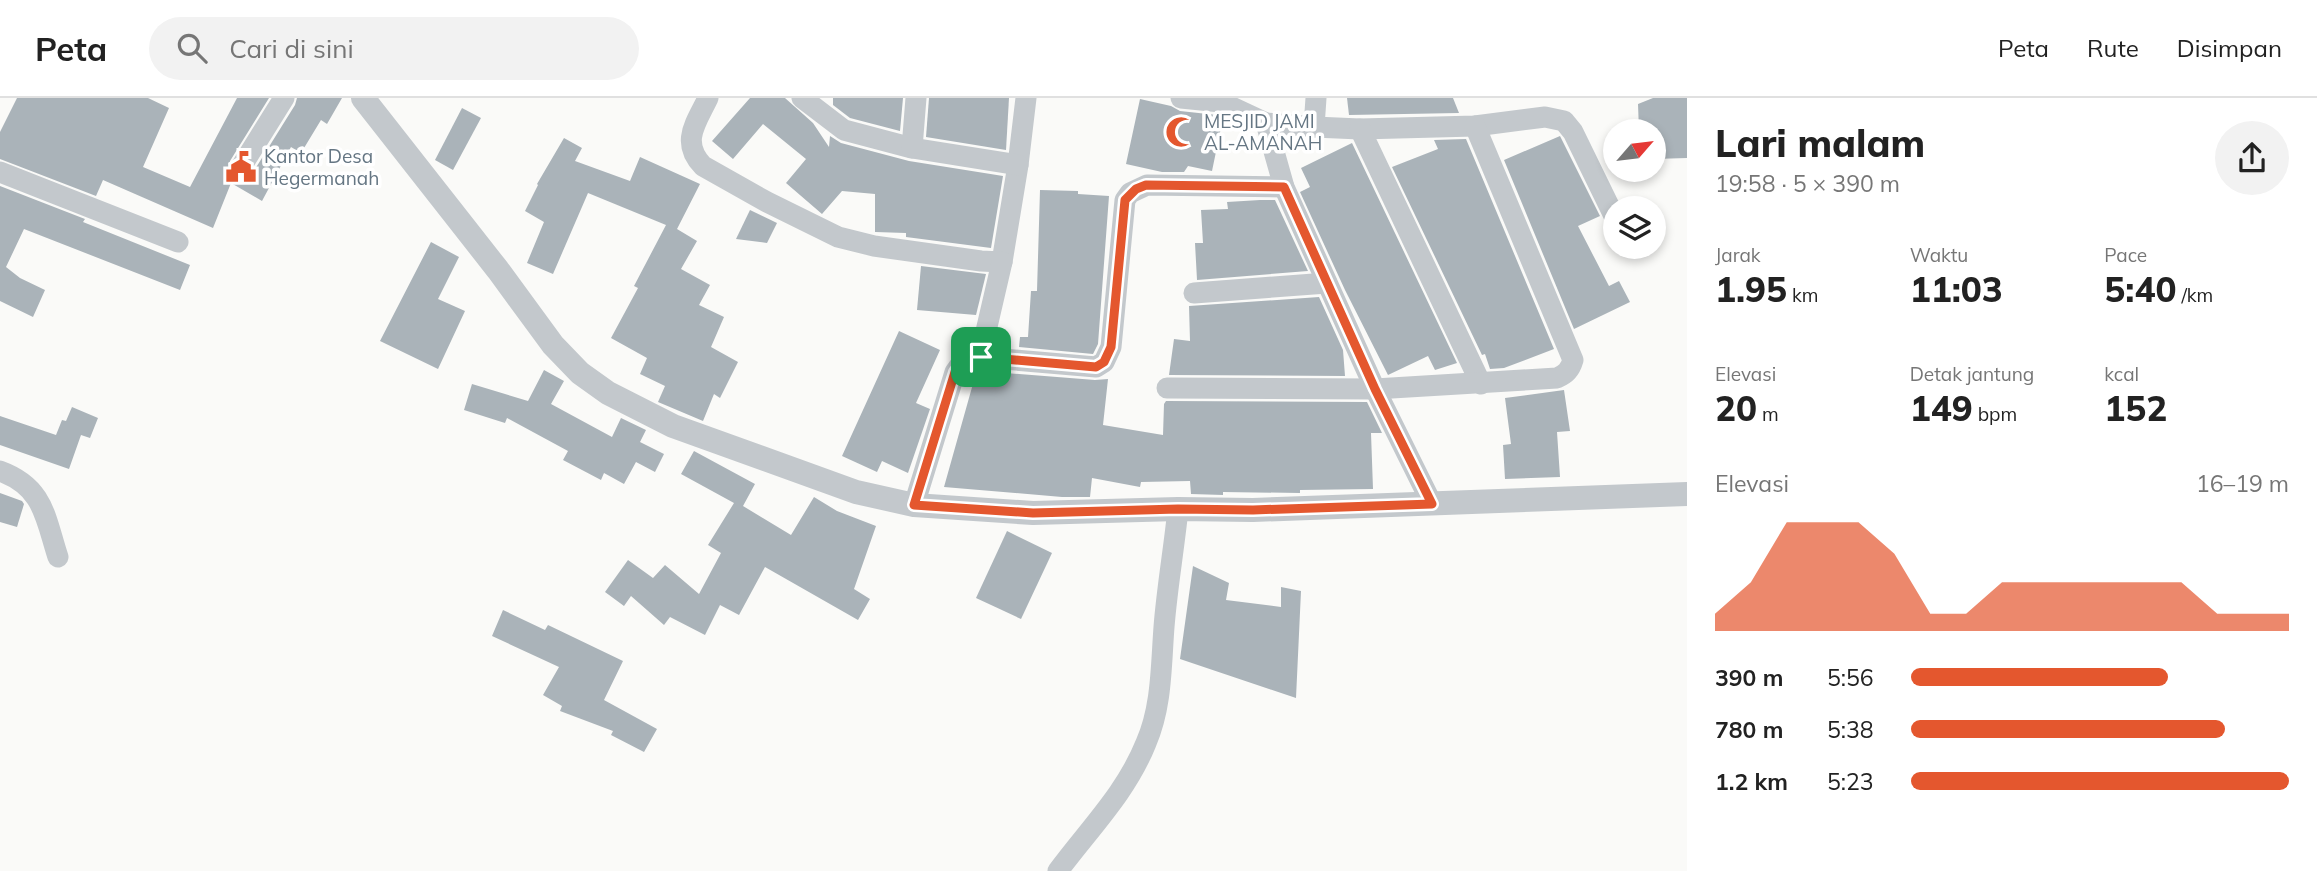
<!DOCTYPE html>
<html lang="id">
<meta charset="utf-8">
<style>
:root{--surface:#fff;--page:#f2f2f2;--text:#222;--muted:#767676;--line:#e0e0e0;--accent:#e4572e}
body{margin:0;font-family:Mulish,sans-serif;background:var(--page);color:var(--text);height:100vh;display:flex;flex-direction:column;font-size:26px;white-space:nowrap}
*{box-sizing:border-box;margin:0}
p{font-size:23px;color:var(--muted)}
.icon{flex:none;width:38px;height:38px;fill:none;stroke:currentColor;stroke-width:2;stroke-linecap:round;stroke-linejoin:round}
.map{position:relative;flex:1;overflow:hidden}
.sheet{display:flex;flex-direction:column;background:var(--surface);width:630px}
.sheet>*{flex:none}
.needle{width:46px;rotate:62deg}
.tools{position:absolute;left:1603px;top:21px;display:grid;gap:14px}
.tools a{display:grid;place-items:center;width:63px;height:63px;border-radius:50%;background:var(--surface);box-shadow:0 4px 10px #0003;font-size:35px}
.pin{position:absolute;display:grid;place-items:center;width:60px;height:60px;color:#fff;margin:-30px;border-radius:14px;box-shadow:0 4px 10px #0006}
.round{display:grid;place-items:center;flex:none;width:74px;height:74px;border-radius:37px;background:var(--page)}
.overview{display:flex;align-items:center;justify-content:space-between;height:119px;padding:0 28px}
h1{font-size:38px;font-weight:800;line-height:52px}
.metrics{display:grid;grid-template-columns:repeat(3,1fr);gap:10px;height:119px;padding:7px 28px}
.metrics div{display:grid;align-content:center}
.metrics b{font-size:35px;font-weight:800}
.metrics small{font-size:19px;font-weight:400}
.metrics p{font-size:19px}
.chart{height:196px;padding:14px 28px}
.chart p{display:flex;justify-content:space-between}
.chart svg{width:100%;height:126px;margin-top:7px;fill:var(--accent);opacity:.7}
ul{padding:0 28px;list-style:none;font-size:23px}
li{display:grid;grid-template-columns:112px 84px 1fr;align-items:center;height:52px}
li i{height:18px;border-radius:9px;background:var(--accent)}
header{display:flex;align-items:center;gap:42px;box-sizing:border-box;height:98px;padding:0 35px;background:var(--surface);border-bottom:2px solid var(--line)}
header strong{font-size:33px}
nav{display:flex;gap:38px;margin-inline-start:auto;font-size:24px}
.search{width:490px;height:63px;background:var(--page);display:flex;align-items:center;gap:18px;box-sizing:border-box;padding:0 24px;border-radius:38px;color:var(--muted);font-size:26px}
main{display:flex;flex:1;min-height:0}
.map>svg:first-child{display:block}
.building{fill:#aab3b9}
.lines{fill:none;stroke-linecap:round;stroke-linejoin:round}
.minor{stroke:#c3c8cc;stroke-width:21}
.tertiary{stroke:#c3c8cc;stroke-width:24}
.route-casing{stroke:#fff;stroke-width:14}
.route{stroke:#e4572e;stroke-width:9}
.labels{text-anchor:middle;dominant-baseline:central;stroke-width:7;stroke-linejoin:round;paint-order:stroke}
.poi-label{font-size:19px;fill:#657683;stroke:#fff;text-anchor:start}
</style>
<header>
<strong>Peta</strong>
<div class="search"><svg class="icon" aria-label="search" viewBox="0 0 24 24"><circle cx="10" cy="10" r="6"/><path d="M15 15l6 6"/></svg>Cari di sini</div>
<nav><a>Peta</a><a>Rute</a><a>Disimpan</a></nav>
</header>
<main>
<div class="map">
<svg width="1687" height="773" viewBox="0 0 1687 773">
<rect width="100%" height="100%" fill="#fafaf8"/>
<g class="building">
<polygon points="17,0 148,0 169,10 143,69 190,89 237,0 269,0 230,63 230,76 235,80 241,82 252,76 295,7 297,0 342,0 327,26 321,22 301,55 291,49 262,103 231,85 213,130 103,82 96,98 0,61 0,34"/>
<polygon points="750,0 785,0 813,25 829,49 830,38 841,45 909,63 1003,78 991,150 906,139 906,135 875,134 875,96 842,93 822,116 786,85 806,61 763,26 733,61 712,43"/>
<polygon points="833,0 903,0 900,33 850,20 833,7"/>
<polygon points="929,0 1009,0 1006,52 926,39"/>
<polygon points="1347,0 1453,0 1459,15 1349,17"/>
<polygon points="1653,0 1687,0 1687,60 1654,61 1654,33 1639,33 1638,6"/>
<polygon points="1140,1 1171,8 1180,13 1217,17 1223,20 1212,73 1188,68 1184,74 1162,74 1126,66"/>
<polygon points="462,10 481,20 453,72 435,62"/>
<polygon points="1560,38 1600,118 1578,128 1609,188 1619,183 1630,204 1574,231 1504,62"/>
<polygon points="564,40 582,50 575,63 630,83 640,59 700,86 677,131 697,143 681,171 710,187 699,207 724,219 711,249 738,264 720,300 714,296 703,323 658,304 665,288 640,276 647,260 611,240 638,190 634,188 666,127 588,95 553,176 527,165 544,124 525,113 538,87 537,86"/>
<polygon points="1466,41 1554,251 1504,270 1490,271 1485,256 1482,257 1392,69 1438,51 1434,42"/>
<polygon points="1352,45 1457,265 1435,272 1428,258 1388,277 1345,192 1300,94 1310,89 1301,70"/>
<polygon points="0,88 85,121 83,124 190,167 180,192 24,131 6,169 20,180 45,192 33,219 0,203"/>
<polygon points="1040,92 1078,93 1078,96 1109,98 1098,246 1093,256 1019,249 1020,239 1028,239 1031,193 1037,193"/>
<polygon points="1260,102 1275,102 1308,173 1197,182 1195,145 1203,145 1201,112 1228,111 1227,104"/>
<polygon points="750,112 777,125 767,145 736,141"/>
<polygon points="431,144 459,159 438,201 465,213 438,271 380,243"/>
<polygon points="921,168 986,176 976,217 917,212"/>
<polygon points="1319,199 1343,252 1345,278 1169,277 1174,241 1190,243 1189,208"/>
<polygon points="899,233 940,252 916,305 930,311 908,375 882,363 877,374 842,358"/>
<polygon points="544,272 564,283 551,306 612,339 621,320 646,332 640,344 664,356 655,374 636,364 624,386 604,375 601,382 563,362 568,353 507,320 505,325 464,312 472,286 528,303"/>
<polygon points="980,273 1095,282 1108,281 1103,327 1163,337 1164,306 1166,303 1367,304 1382,335 1371,335 1373,391 1300,392 1300,395 1223,394 1223,397 1191,396 1190,383 1141,384 1140,389 1092,380 1090,399 1062,399 944,389 976,275"/>
<polygon points="1564,292 1570,333 1557,334 1560,379 1505,381 1503,347 1511,346 1505,300"/>
<polygon points="72,309 98,320 90,340 81,337 69,371 0,347 0,318 56,337 62,322 66,323"/>
<polygon points="694,353 755,386 743,408 791,437 814,399 837,413 876,428 854,491 870,501 858,522 765,469 739,517 720,507 705,537 670,519 664,527 631,498 624,508 605,494 628,462 653,480 665,467 699,496 721,455 708,447 734,405 681,376"/>
<polygon points="0,395 22,403 24,406 17,429 0,424"/>
<polygon points="1007,433 1052,455 1021,521 976,500"/>
<polygon points="1193,468 1229,485 1226,502 1281,509 1281,489 1301,493 1296,600 1180,561"/>
<polygon points="503,512 545,532 548,527 623,563 604,602 657,631 644,654 611,637 613,633 560,613 562,608 543,597 559,569 492,538"/>
</g>
<g class="lines">
<g class="minor">
<path d="M708,0C696,25 680,44 703,68L767,104L838,139L874,148L981,163L1002,164L1018,67L1026,0"/>
<polyline points="802,0 844,32 912,50 1018,67"/>
<polyline points="1181,0 1221,4 1266,25 1314,29 1316,0"/>
<polyline points="1266,25 1284,89 1375,291 1432,406"/>
<polyline points="1314,29 1360,31 1475,28 1545,19 1564,23 1573,34 1615,120"/>
<polyline points="1360,31 1481,286"/>
<polyline points="912,50 916,0"/>
<polyline points="241,69 284,0"/>
<polyline points="0,74 178,144"/>
<polyline points="1194,195 1327,185"/>
<polyline points="980,259 1002,164"/>
<path d="M1167,290L1375,291L1557,280C1566,276 1570,272 1573,262L1475,28"/>
<path d="M0,373C44,389 45,419 58,459"/>
<polyline points="914,407 955,274 960,267 980,259 1096,269 1104,264 1111,249 1125,102 1130,95 1147,87 1284,89"/>
<path d="M1058,773C1089,731 1126,695 1146,645C1162,608 1161,568 1164,529C1167,490 1174,451 1178,411"/>
</g>
<polyline class="tertiary" points="363,0 498,172 553,247 580,275 608,295 673,328 856,394 914,407 1033,415 1178,411 1253,412 1687,396"/>
</g>
<g class="lines">
<defs>
<polygon id="route" points="1146,87 1284,89 1375,291 1432,406 1253,412 1178,411 1033,415 914,407 955,274 960,267 981,259 1096,269 1104,264 1111,249 1125,102 1136,91"/>
</defs>
<use href="#route" class="route-casing"/>
<use href="#route" class="route"/>
</g>
<defs>
<symbol id="mosque-bare" viewBox="-9 -9 18 18"><path d="M3.5-4.9A6 6 0 1 0 3.5 4.9A5 5 0 1 1 3.5-4.9Z" fill="#e4572e" stroke="#fff" stroke-width="2.5" paint-order="stroke"/></symbol>
<symbol id="civic-bare" viewBox="-9 -9 18 18"><path d="M-.6-6.5H3V-4.5H.6V-3L4-1V1h2V6H-6V1h2V-1L-.6-3ZM-1.2 2.5V6h2.4V2.5Z" fill="#e4572e" stroke="#fff" stroke-width="2.5" paint-order="stroke"/></symbol>
</defs>
<g fill-rule="evenodd">
<use href="#mosque-bare" x="1159" y="12" width="44" height="44"/>
<use href="#civic-bare" x="219" y="47" width="44" height="44"/>
</g>
<g class="labels">
<g class="poi-label">
<text x="1204" y="23">MESJID JAMI<tspan x="1204" dy="22">AL-AMANAH</tspan></text>
<text x="264" y="58">Kantor Desa<tspan x="264" dy="22">Hegermanah</tspan></text>
</g>
</g>
</svg>
<div class="tools">
<a><svg class="needle" viewBox="-14 -14 28 28"><path d="M0-13l5 13h-10z" fill="#e53935"/><path d="M0 13l5-13h-10z" fill="#767676"/></svg></a>
<a><svg class="icon" aria-label="layers" viewBox="0 0 24 24"><path d="M12 4l9 5-9 5-9-5zM3 14l9 5 9-5"/></svg></a>
</div>
<div class="pin" style="left:981px;top:259px;background:#1e9e55"><svg class="icon" aria-label="arrive" viewBox="0 0 24 24"><path d="M6 21V4h12l-3 4 3 4H6"/></svg></div>
</div>
<section class="sheet">
<div class="overview"><div><h1>Lari malam</h1><p>19:58 · 5 × 390 m</p></div><a class="round"><svg class="icon" aria-label="share" viewBox="0 0 24 24"><path d="M12 15V3M7 8l5-5 5 5M5 13v7h14v-7"/></svg></a></div>
<div class="metrics">
<div><p>Jarak</p><b>1.95<small> km</small></b></div>
<div><p>Waktu</p><b>11:03</b></div>
<div><p>Pace</p><b>5:40<small> /km</small></b></div>
</div>
<div class="metrics">
<div><p>Elevasi</p><b>20<small> m</small></b></div>
<div><p>Detak jantung</p><b>149<small> bpm</small></b></div>
<div><p>kcal</p><b>152</b></div>
</div>
<div class="chart"><p><span>Elevasi</span>16–19 m</p>
<svg viewBox="0 0 160 44" preserveAspectRatio="none"><path d="M0 44V38L10 27L20 6L30 6L40 6L50 17L60 38L70 38L80 27L90 27L100 27L110 27L120 27L130 27L140 38L150 38L160 38V44z"/></svg>
</div>
<ul>
<li><b>390 m</b>5:56<i style="width:68%"></i></li>
<li><b>780 m</b>5:38<i style="width:83%"></i></li>
<li><b>1.2 km</b>5:23<i style="width:100%"></i></li>
</ul>
</section>
</main>
